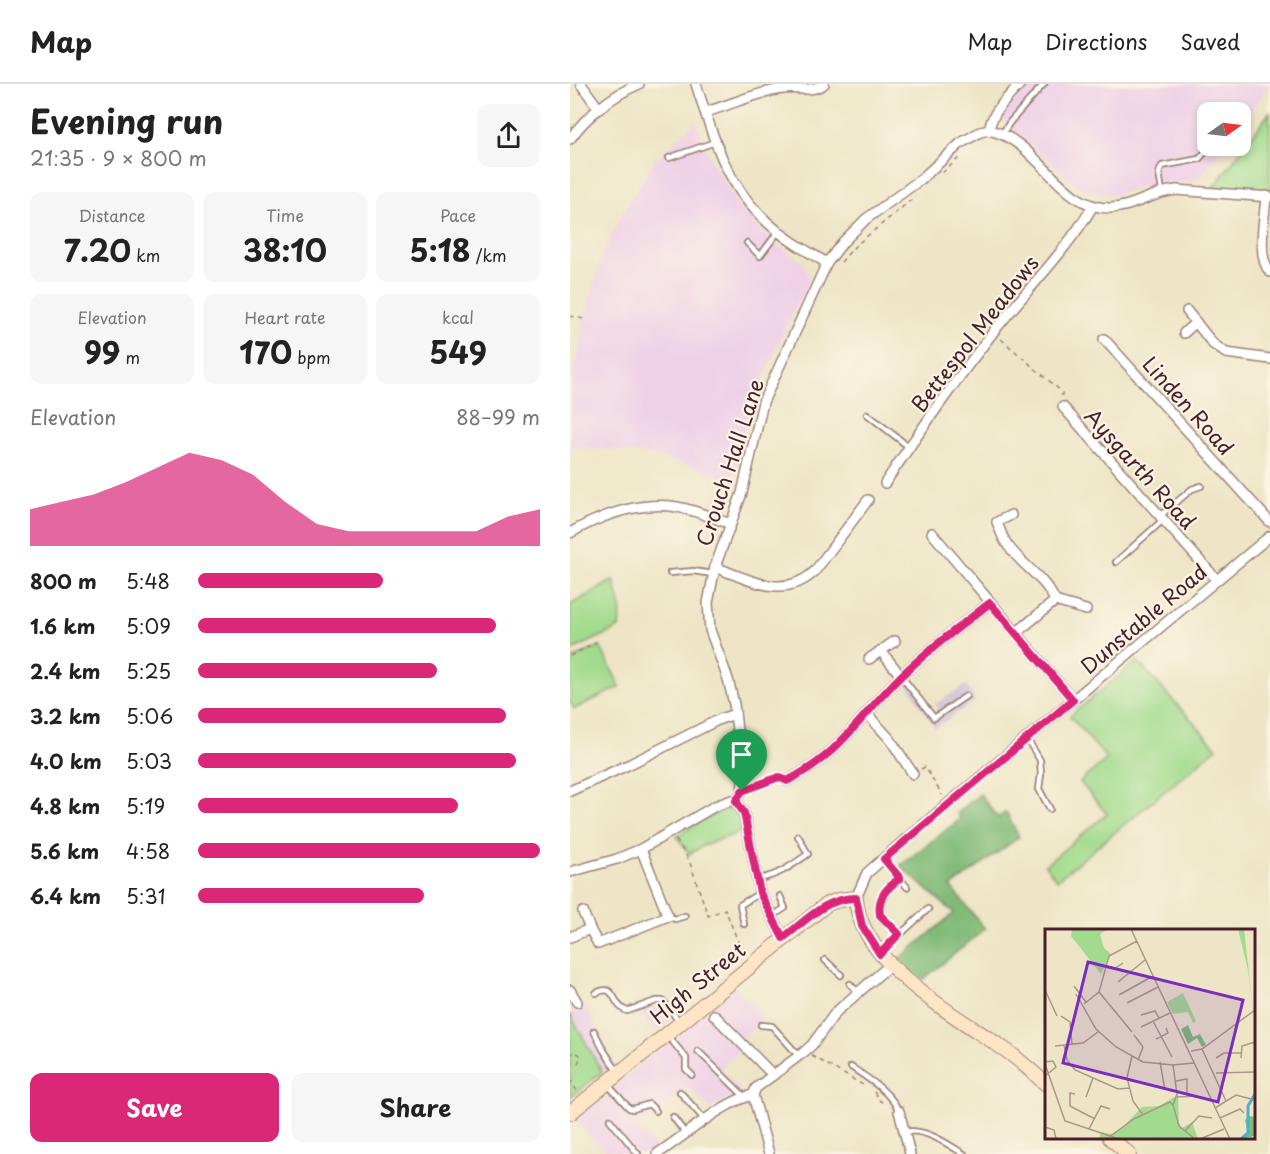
<!DOCTYPE html>
<meta charset="utf-8">
<style>
:root{--surface:#fff;--page:#f6f6f6;--text:#222;--muted:#767676;--line:#e0e0e0;--accent:#db2777}
body{margin:0;font-family:"Playpen Sans",sans-serif;background:var(--page);color:var(--text);height:100vh;display:flex;flex-direction:column;font-size:22px;white-space:nowrap}
*{box-sizing:border-box;margin:0}
p{font-size:20px;color:var(--muted)}
.icon{flex:none;width:33px;height:33px;fill:none;stroke:currentColor;stroke-width:2;stroke-linecap:round;stroke-linejoin:round}
.map{position:relative;flex:1;overflow:hidden}
.sheet{display:flex;flex-direction:column;background:var(--surface);width:570px}
.sheet>*{flex:none}
.needle{width:39px;rotate:76deg}
.controls{position:absolute;left:627px;top:18px;display:grid;gap:12px}
.controls a{display:grid;place-items:center;width:54px;height:54px;border-radius:12px;background:var(--surface);box-shadow:0 3px 9px #0003;font-size:30px}
.pin{position:absolute;display:grid;place-items:center;width:51px;height:51px;color:#fff;margin:-62px -26px;border-radius:50% 50% 50% 0;rotate:-45deg;box-shadow:0 0 6px #0007}
.pin .icon{rotate:45deg}
.round{display:grid;place-items:center;flex:none;width:63px;height:63px;border-radius:12px;background:var(--page)}
.head{display:flex;align-items:center;justify-content:space-between;height:102px;padding:0 30px}
h1{font-size:33px;font-weight:700;line-height:45px}
.stats{display:grid;grid-template-columns:repeat(3,1fr);gap:9px;height:102px;padding:6px 30px}
.stats div{display:grid;align-content:center;border-radius:12px;background:var(--page);text-align:center}
.stats b{font-size:30px;font-weight:700}
.stats small{font-size:16px;font-weight:400}
.stats p{font-size:16px}
.chart{height:168px;padding:12px 30px}
.chart p{display:flex;justify-content:space-between}
.chart svg{width:100%;height:108px;margin-top:6px;fill:var(--accent);opacity:.7}
.cta{display:flex;gap:12px;margin-top:auto;padding:12px 30px}
.cta a{flex:1;height:69px;border-radius:12px;background:var(--accent);color:#fff;font-size:24px;font-weight:700;line-height:69px;text-align:center}
.cta a+a{background:var(--page);color:var(--text)}
ul{padding:0 30px;list-style:none;font-size:20px}
li{display:grid;grid-template-columns:96px 72px 1fr;align-items:center;height:45px}
li i{height:15px;border-radius:8px;background:var(--accent)}
header{display:flex;align-items:center;gap:36px;box-sizing:border-box;height:84px;padding:0 30px;background:var(--surface);border-bottom:2px solid var(--line)}
header strong{font-size:28px}
nav{display:flex;gap:33px;margin-inline-start:auto;font-size:21px}
main{display:flex;flex:1;min-height:0}
.map>svg:first-child{display:block}
.built{fill:#efd0e7}
.industrial{fill:#cdbed3}
.green{fill:#a2db8d;stroke:#767d5c;stroke-width:1.5}
.forest{fill:#81bb78;stroke:#666d52;stroke-width:1.5}
.lines{fill:none;stroke-linecap:round;stroke-linejoin:round}
.lane-casing{stroke:#9c8278;stroke-width:8}
.street-casing{stroke:#9c8278;stroke-width:12}
.secondary-casing{stroke:#9c8278;stroke-width:16}
.path{stroke:#9c8278;stroke-width:1.5;stroke-dasharray:4.5 4.5;stroke-linecap:butt}
.lane{stroke:#fff;stroke-width:4.5}
.street{stroke:#fff;stroke-width:9}
.secondary{stroke:#fee5c5;stroke-width:14}
.route-casing{stroke:#fff;stroke-width:12}
.route{stroke:#db2777;stroke-width:8}
.labels{text-anchor:middle;dominant-baseline:central;stroke-width:4.5;stroke-linejoin:round;paint-order:stroke}
.street-label{font-size:21px;fill:#4a1f2b;stroke:#fcf5e5}
.inset-river{fill:none;stroke:#49b2c8;stroke-width:3}
.inset-road{fill:none;stroke:#ac9687;stroke-width:1.5}
.view{fill:#7b2cbf;fill-opacity:0.15;stroke:#7b2cbf;stroke-width:3}
.inset-edge{fill:none;stroke:#4a1f2b;stroke-width:3}
</style>
<header>
<strong>Map</strong>
<nav><a>Map</a><a>Directions</a><a>Saved</a></nav>
</header>
<main>
<section class="sheet">
<div class="head"><div><h1>Evening run</h1><p>21:35 · 9 × 800 m</p></div><a class="round"><svg class="icon" aria-label="share" viewBox="0 0 24 24"><path d="M12 15V3M7 8l5-5 5 5M5 13v7h14v-7"/></svg></a></div>
<div class="stats">
<div><p>Distance</p><b>7.20<small> km</small></b></div>
<div><p>Time</p><b>38:10</b></div>
<div><p>Pace</p><b>5:18<small> /km</small></b></div>
</div>
<div class="stats">
<div><p>Elevation</p><b>99<small> m</small></b></div>
<div><p>Heart rate</p><b>170<small> bpm</small></b></div>
<div><p>kcal</p><b>549</b></div>
</div>
<div class="chart"><p><span>Elevation</span>88–99 m</p>
<svg viewBox="0 0 160 44" preserveAspectRatio="none"><path d="M0 44V29L10 26L20 23L30 18L40 12L50 6L60 9L70 15L80 26L90 35L100 38L110 38L120 38L130 38L140 38L150 32L160 29V44z"/></svg>
</div>
<ul>
<li><b>800 m</b>5:48<i style="width:54%"></i></li>
<li><b>1.6 km</b>5:09<i style="width:87%"></i></li>
<li><b>2.4 km</b>5:25<i style="width:70%"></i></li>
<li><b>3.2 km</b>5:06<i style="width:90%"></i></li>
<li><b>4.0 km</b>5:03<i style="width:93%"></i></li>
<li><b>4.8 km</b>5:19<i style="width:76%"></i></li>
<li><b>5.6 km</b>4:58<i style="width:100%"></i></li>
<li><b>6.4 km</b>5:31<i style="width:66%"></i></li>
</ul>
<div class="cta"><a>Save</a><a>Share</a></div>
</section>
<div class="map">
<svg width="700" height="1070" viewBox="0 0 700 1070">
<rect width="100%" height="100%" fill="#fcf5e5"/>
<filter id="ink" filterUnits="userSpaceOnUse"><feTurbulence type="fractalNoise" baseFrequency=".0167" numOctaves="2"/><feDisplacementMap in="SourceGraphic" scale="12" xChannelSelector="R" yChannelSelector="G"/><feConvolveMatrix kernelMatrix="1 2 1 2 8 2 1 2 1" color-interpolation-filters="sRGB"/></filter>
<filter id="wash" filterUnits="userSpaceOnUse"><feTurbulence type="fractalNoise" baseFrequency=".008" numOctaves="4" result="noise"/><feDisplacementMap in="SourceGraphic" scale="24" xChannelSelector="R" yChannelSelector="G"/><feGaussianBlur stdDeviation="1.35" result="paint"/><feColorMatrix in="noise" values="0 0 0 0 0 0 0 0 0 0 0 0 0 0 0 0 0 1.4 0 .05"/><feComposite in="paint" operator="in"/></filter>
<g filter="url(#wash)">
<rect width="100%" height="100%" fill="#ede5c5"/>
<g class="built">
<polygon points="459,0 700,0 671,40 670,28 638,28 638,62 655,62 631,92 620,98 587,98 544,111 517,107 499,96 429,34"/>
<polygon points="126,37 140,74 168,121 204,159 234,179 240,196 212,251 181,324 162,396 119,381 79,371 41,366 0,363 0,324 3,293 14,235 30,177 49,135 85,76"/>
<polygon points="165,902 194,934 172,955 155,941 140,923"/>
<polygon points="89,921 102,936 86,949 70,927"/>
<polygon points="15,922 35,960 35,965 45,980 32,988 0,930"/>
<polygon points="137,927 173,963 149,986 172,1007 140,1025 117,1002 77,1038 66,1026 57,1033 89,1067 84,1070 38,1070 3,1035"/>
</g>
<polygon class="industrial" points="340,593 360,626 365,628 369,626 365,620 396,601 405,617 365,644 338,601 334,600"/>
<g class="green">
<polygon points="700,28 700,105 643,104"/>
<polygon points="44,496 51,524 49,544 0,567 0,521"/>
<polygon points="30,562 50,603 4,625 0,617 0,576"/>
<polygon points="567,577 647,664 487,796 475,781 537,730 510,698 537,675 500,632"/>
<path d="M156,725C170,726 170,738 172,748L136,760L119,770L107,752L134,735Z"/>
<polygon points="0,930 32,988 0,1013"/>
</g>
<polygon class="forest" points="410,710 428,734 436,728 449,753 381,803 415,845 350,898 328,876 384,829 330,782 390,735 387,729"/>
</g>
<g filter="url(#ink)">
<g class="lines">
<defs>
<g id="lane">
<polyline points="432,50 440,38 474,0"/>
<polyline points="99,74 145,58"/>
<polyline points="592,107 589,89 592,82 629,75 640,63"/>
<polyline points="177,159 190,172 208,148"/>
<polyline points="297,330 339,363"/>
<polyline points="590,432 622,405 631,402"/>
<polyline points="546,478 593,436"/>
<polyline points="100,489 123,487 143,490"/>
<polyline points="331,592 364,634 396,612"/>
<polyline points="457,655 470,676 471,690 469,705 480,725"/>
<polyline points="314,775 337,803"/>
<path d="M187,795C208,792 221,782 238,770L228,752"/>
<polyline points="98,832 105,835 115,832"/>
<polyline points="201,833 215,824 210,812"/>
<polyline points="174,840 170,821 190,809"/>
<path d="M329,850C324,844 316,840 312,834C300,818 319,802 330,794"/>
<polyline points="311,868 358,825"/>
<polyline points="255,876 271,891"/>
<polyline points="280,900 288,908"/>
<path d="M26,909C47,898 41,922 57,927L86,917H93L109,937"/>
<polyline points="191,941 202,942 229,972"/>
<polyline points="24,947 33,965 47,987"/>
<polyline points="98,952 116,974 116,985 122,991"/>
<polyline points="128,967 175,1013"/>
<path d="M281,983C299,995 319,1007 329,1027"/>
<polyline points="37,1000 59,1024 63,1025 79,1020 86,1027"/>
<polyline points="110,1008 134,1035"/>
<polyline points="103,1033 115,1049"/>
<polyline points="40,1036 68,1070"/>
<path d="M334,1048C355,1044 376,1059 394,1070"/>
</g>
<g id="street">
<polyline points="11,0 29,25"/>
<path d="M126,0C141,46 154,96 190,131C209,151 233,165 257,179"/>
<path d="M136,28C160,21 187,8 213,5C228,3 240,9 254,0"/>
<path d="M419,46C468,56 490,125 540,124C563,124 582,108 606,106L700,113"/>
<path d="M0,55C16,32 43,11 69,0"/>
<path d="M696,112C695,133 686,173 700,188"/>
<polyline points="617,227 643,260 656,269 700,275"/>
<polyline points="614,249 626,238"/>
<polyline points="534,255 700,438"/>
<polyline points="493,323 647,496"/>
<path d="M315,399C349,348 386,296 424,247C457,206 496,167 523,122"/>
<path d="M441,431L427,438C430,446 433,456 439,463C453,482 476,495 485,517L446,549"/>
<path d="M0,449C32,431 70,417 107,423C125,426 143,434 161,440"/>
<polyline points="362,449 503,616"/>
<path d="M145,483C178,495 214,517 245,487L298,416"/>
<polyline points="485,517 516,526"/>
<polyline points="311,567 331,592"/>
<polyline points="299,575 325,557"/>
<polyline points="297,630 320,655 343,690"/>
<path d="M217,697C271,670 290,632 331,592C359,565 390,542 420,519"/>
<polyline points="0,707 60,680 150,635 165,630"/>
<path d="M166,717L172,707L173,698L164,620L158,595L140,546L138,519L145,483L172,409L193,318L257,179L273,158L296,135L350,96L391,59L410,48L419,46C422,27 438,14 450,0"/>
<polyline points="0,788 47,775 71,765 145,722 162,716 166,717 174,729 190,809 213,854"/>
<polyline points="286,814 297,789 337,754 700,452"/>
<polyline points="13,828 20,845"/>
<polyline points="0,853 20,845 28,860 98,832 71,765"/>
<polyline points="0,906 7,918"/>
<polyline points="144,931 203,991"/>
<polyline points="183,1011 199,1070"/>
<polyline points="329,1027 340,1070"/>
<path d="M87,1070C113,1053 154,1017 183,1011L186,1004L234,968L242,961L266,928L321,880"/>
</g>
<g id="secondary">
<path d="M0,1029L257,820L268,816L286,814C289,879 385,931 434,965C449,975 462,988 476,1000"/>
<polyline points="540,1054 559,1070"/>
</g>
</defs>
<use href="#lane" class="lane-casing"/>
<use href="#street" class="street-casing"/>
<use href="#secondary" class="secondary-casing"/>
<g class="path">
<polyline points="372,89 389,74"/>
<polyline points="271,178 285,162 346,112"/>
<polyline points="0,232 14,235"/>
<polyline points="431,255 492,308 492,312"/>
<polyline points="0,572 26,558"/>
<polyline points="351,685 355,683 372,711"/>
<polyline points="182,703 208,693"/>
<polyline points="106,756 119,776 138,832 155,825 169,860"/>
<polyline points="0,971 5,967 11,972 8,979 2,978 0,976"/>
<polyline points="242,972 293,1001"/>
<polyline points="0,995 7,1007"/>
<polyline points="304,1008 310,1017 315,1020"/>
</g>
<use href="#lane" class="lane"/>
<use href="#street" class="street"/>
<use href="#secondary" class="secondary"/>
</g>
</g>
<g class="lines" filter="url(#ink)">
<defs>
<path id="route" d="M420,519L503,616L314,775L330,794C317,804 307,813 310,831L329,850L310,870L292,842L286,814C255,814 237,836 213,854L190,809L174,729L166,717L172,707L209,693L217,697C271,670 290,632 331,592C359,565 390,542 420,519Z"/>
</defs>
<use href="#route" class="route-casing"/>
<use href="#route" class="route"/>
</g>
<g class="labels">
<g class="street-label">
<text transform="translate(404 249) rotate(-52)">Bettespol Meadows</text>
<text transform="translate(619 321) rotate(48)">Linden Road</text>
<text transform="translate(159 378) rotate(-72)">Crouch Hall Lane</text>
<text transform="translate(571 384) rotate(48)">Aysgarth Road</text>
<text transform="translate(573 534) rotate(-40)">Dunstable Road</text>
<text transform="translate(127 898) rotate(-39)">High Street</text>
</g>
</g>
<g transform="translate(475 845)">
<rect width="210" height="210" fill="#ede5c5"/>
<path d="M27,0H63L55,5L59,19L66,25L56,45L26,7ZM193,0H199L208,80L203,41ZM138,64L151,92L148,94L143,83L128,85L122,73ZM133,166L134,194L137,199L147,193L153,210H54L56,203L67,205L78,198L97,178L114,177Z" fill="#a2db8d"/>
<path d="M143,96L148,108L155,105L161,116L157,118L152,109L143,115L136,100ZM205,187L210,188V207L196,210L203,204L200,191Z" fill="#81bb78"/>
<path class="inset-river" d="M196,210L203,204V177L210,165"/>
<path class="inset-road" d="M86,0L185,210M59,37L69,40L78,34M73,53L100,31M29,57L41,73M0,61L12,87M54,63L87,103M31,65L51,100L71,118L98,133L128,136M74,66L108,47M82,74L113,58M39,75L54,63L64,27L92,12M96,86L110,82L114,89M16,87L25,93L27,116M108,92L127,128M96,98L125,84M89,106L98,118L93,131M111,110L123,104L121,99M19,116L22,131L30,141L73,160L85,159M10,117L38,114L53,103M157,120L181,172M146,122L157,120L210,81M87,127L82,149L88,172L98,186M171,129L179,124H196M196,129L197,117L210,113M0,133L8,132L11,138L0,147M115,133L120,161M0,135L20,192L74,210M171,144L210,143M131,152L142,150V168M30,165L25,164V177L50,190M41,168L48,149M132,168L151,167M128,176L132,165L128,136L149,134M128,176L134,197L150,210M170,179L191,166L210,171M175,189L195,180L199,184M0,198L9,201L11,210M44,200L56,177L65,180M140,202L154,187L167,189M64,208L89,190L125,173L128,176M155,210L179,200"/>
<path class="view" d="M43,33L198,71L173,173L18,134Z"/>
<rect width="210" height="210" class="inset-edge"/>
</g>
</svg>
<div class="controls">
<a><svg class="needle" viewBox="-14 -14 28 28"><path d="M0-13l5 13h-10z" fill="#e53935"/><path d="M0 13l5-13h-10z" fill="#767676"/></svg></a>
</div>
<div class="pin" style="left:172px;top:707px;background:#1e9e55"><svg class="icon" aria-label="arrive" viewBox="0 0 24 24"><path d="M6 21V4h12l-3 4 3 4H6"/></svg></div>
</div>
</main>
